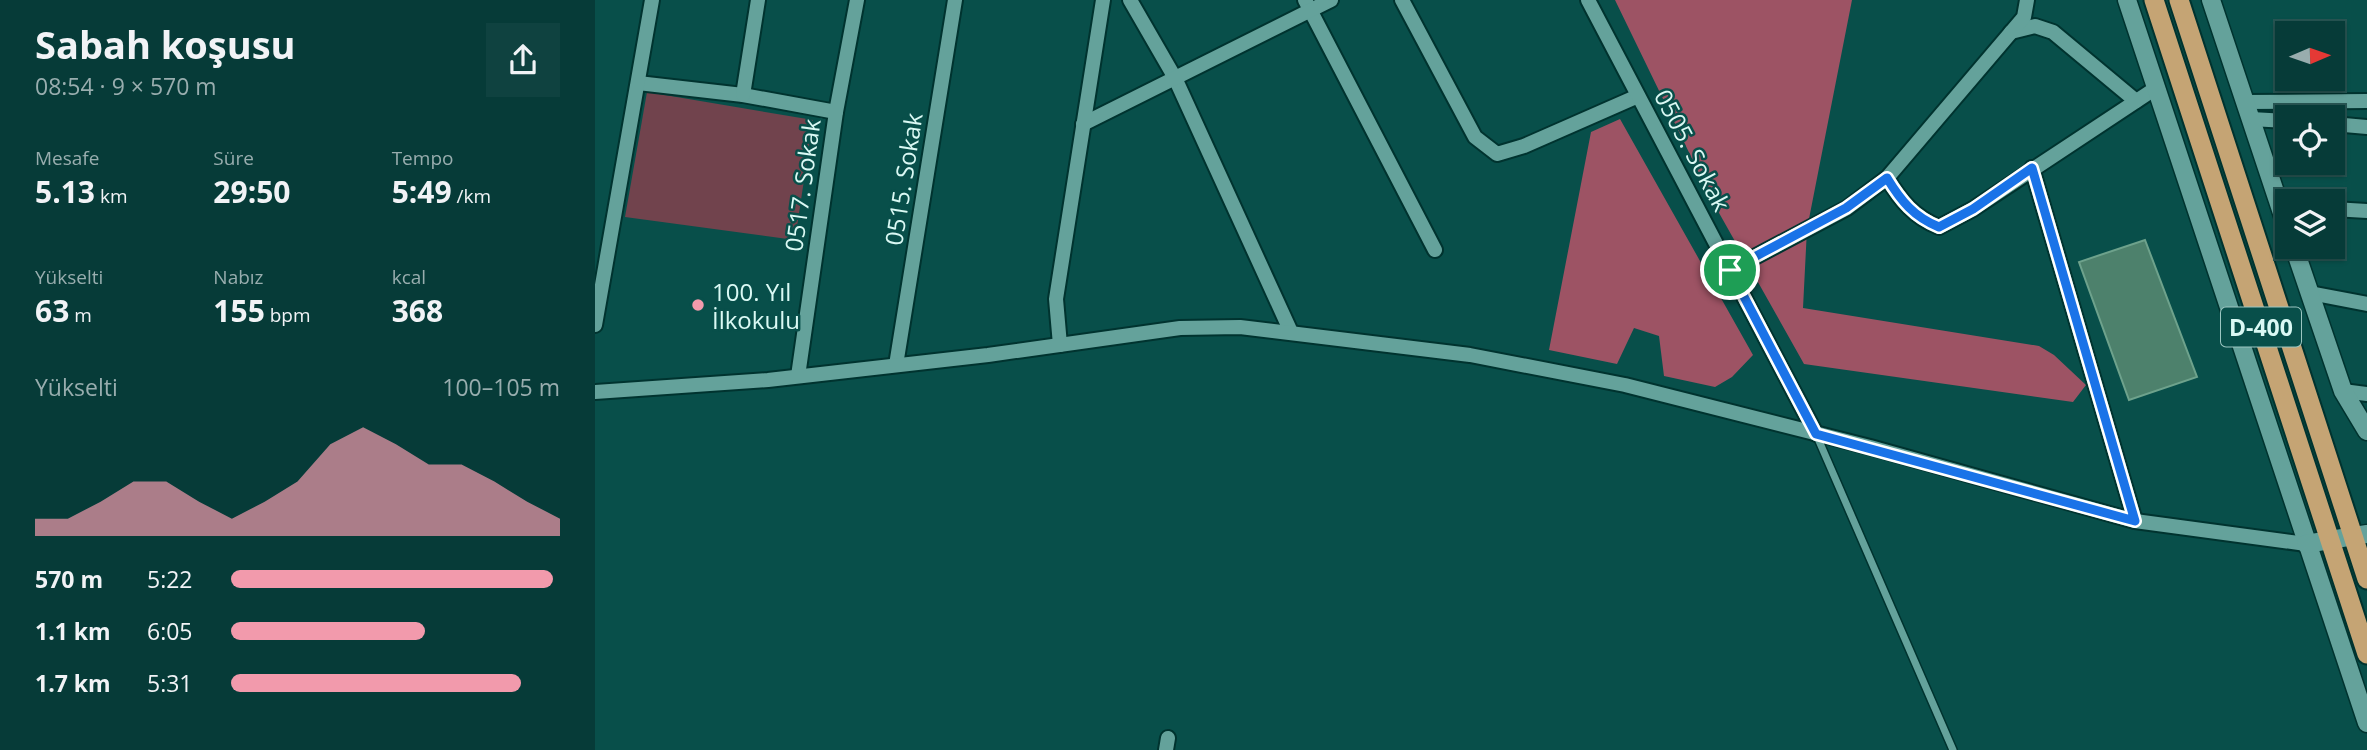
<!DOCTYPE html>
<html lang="tr">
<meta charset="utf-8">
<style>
:root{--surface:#063b38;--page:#0f4240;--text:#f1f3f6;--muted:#98adae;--line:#275553;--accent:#f29aac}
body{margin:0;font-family:"Open Sans",sans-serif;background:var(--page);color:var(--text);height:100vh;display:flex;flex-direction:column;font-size:26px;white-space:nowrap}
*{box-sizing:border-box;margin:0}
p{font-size:23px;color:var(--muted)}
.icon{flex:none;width:38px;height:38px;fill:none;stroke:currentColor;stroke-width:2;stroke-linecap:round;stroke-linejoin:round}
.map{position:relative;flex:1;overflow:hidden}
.sheet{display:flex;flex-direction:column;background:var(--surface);width:595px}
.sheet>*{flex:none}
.needle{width:46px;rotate:88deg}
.fabs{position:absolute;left:1680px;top:21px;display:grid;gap:14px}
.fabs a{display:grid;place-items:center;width:70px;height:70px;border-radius:0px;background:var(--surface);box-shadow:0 2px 5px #0004,0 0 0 2px var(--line);font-size:35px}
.pin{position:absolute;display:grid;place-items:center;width:60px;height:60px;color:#fff;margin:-30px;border:4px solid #fff;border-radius:50%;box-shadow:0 2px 7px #0007}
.round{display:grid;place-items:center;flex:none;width:74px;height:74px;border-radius:0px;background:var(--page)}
.head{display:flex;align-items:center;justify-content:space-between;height:119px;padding:0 35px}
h1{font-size:38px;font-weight:700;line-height:52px}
.metrics{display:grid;grid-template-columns:repeat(3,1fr);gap:10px;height:119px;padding:7px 35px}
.metrics div{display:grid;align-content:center}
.metrics b{font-size:30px;font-weight:700}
.metrics small{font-size:19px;font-weight:400}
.metrics p{font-size:19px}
.chart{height:196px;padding:14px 35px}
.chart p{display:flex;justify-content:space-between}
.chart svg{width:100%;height:126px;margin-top:7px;fill:var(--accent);opacity:.7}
ul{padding:0 35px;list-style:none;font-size:23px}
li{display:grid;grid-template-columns:112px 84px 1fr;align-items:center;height:52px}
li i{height:18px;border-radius:9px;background:var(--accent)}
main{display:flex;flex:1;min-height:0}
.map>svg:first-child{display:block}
.green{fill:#71434d}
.forest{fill:#9d5364}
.building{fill:#4d816c;stroke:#6ea28c;stroke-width:2}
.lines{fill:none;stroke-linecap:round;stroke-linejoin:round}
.service-casing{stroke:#00332f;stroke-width:10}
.minor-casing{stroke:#00332f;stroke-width:18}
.tertiary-casing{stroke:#00332f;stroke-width:21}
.trunk-casing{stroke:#00332f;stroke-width:23}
.service{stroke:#64a29b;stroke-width:7}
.minor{stroke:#64a29b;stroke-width:14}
.tertiary{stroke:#64a29b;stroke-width:18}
.trunk{stroke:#c5a474;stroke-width:19}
.route-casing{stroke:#fff;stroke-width:14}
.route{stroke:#1a73e8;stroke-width:9}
.poi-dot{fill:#f29aac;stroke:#084f4a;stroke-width:2.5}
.labels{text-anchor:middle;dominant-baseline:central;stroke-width:5;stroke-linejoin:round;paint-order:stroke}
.shield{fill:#084f4a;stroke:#9bc6c1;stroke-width:2}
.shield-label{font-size:23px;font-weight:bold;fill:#daf9f4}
.street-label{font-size:24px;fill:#daf9f4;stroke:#084f4a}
.poi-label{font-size:24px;fill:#daf9f4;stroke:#084f4a;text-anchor:start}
</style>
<main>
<section class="sheet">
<div class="head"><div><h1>Sabah koşusu</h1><p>08:54 · 9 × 570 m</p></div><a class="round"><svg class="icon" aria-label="share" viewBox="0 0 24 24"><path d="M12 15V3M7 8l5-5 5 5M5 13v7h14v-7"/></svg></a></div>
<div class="metrics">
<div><p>Mesafe</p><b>5.13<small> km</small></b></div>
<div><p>Süre</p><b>29:50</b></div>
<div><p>Tempo</p><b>5:49<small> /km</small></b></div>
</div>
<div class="metrics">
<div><p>Yükselti</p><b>63<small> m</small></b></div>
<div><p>Nabız</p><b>155<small> bpm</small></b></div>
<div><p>kcal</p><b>368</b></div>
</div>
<div class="chart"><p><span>Yükselti</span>100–105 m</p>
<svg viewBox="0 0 160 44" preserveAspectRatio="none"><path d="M0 44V38L10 38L20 32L30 25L40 25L50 32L60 38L70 32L80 25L90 12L100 6L110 12L120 19L130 19L140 25L150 32L160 38V44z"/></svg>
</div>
<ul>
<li><b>570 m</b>5:22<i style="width:98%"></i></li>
<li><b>1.1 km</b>6:05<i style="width:59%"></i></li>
<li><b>1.7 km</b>5:31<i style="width:88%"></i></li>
</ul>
</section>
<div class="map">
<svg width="1772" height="750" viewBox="0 0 1772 750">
<rect width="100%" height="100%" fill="#084f4a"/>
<polygon class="green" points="52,92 218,120 200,240 30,217"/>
<g class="forest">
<polygon points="1020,0 1257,0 1212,229 1208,308 1444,346 1459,355 1491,385 1478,402 1209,364 1119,204"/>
<polygon points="1025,119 1158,355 1137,377 1120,387 1069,376 1064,336 1039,328 1022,364 954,350 996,132"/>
</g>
<polygon class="building" points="1550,240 1602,377 1534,400 1484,262"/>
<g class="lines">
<defs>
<polyline id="service" points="1221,434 1358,750"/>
<g id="minor">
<polyline points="535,0 580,78 696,332"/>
<polyline points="710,0 840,250"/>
<polyline points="807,0 880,137 902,154 929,146 1043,96"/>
<polyline points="993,0 1221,434"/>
<polyline points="1416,32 1440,26 1458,32 1541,101"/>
<polyline points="43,83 148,95 241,112"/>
<polyline points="148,95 163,0"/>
<polyline points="1650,102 1772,101"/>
<polyline points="1656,119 1692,121"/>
<polyline points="488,124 736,0"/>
<polyline points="1738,124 1772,127"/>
<polyline points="1437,168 1540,521"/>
<path d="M1292,178C1306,201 1319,217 1344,227L1378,209L1561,88"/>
<polyline points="1738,209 1772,211"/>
<polyline points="1135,270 1252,208 1292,178 1429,17 1432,0"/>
<polyline points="1715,293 1772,304"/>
<polyline points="0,325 57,0"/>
<polyline points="465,345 461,299 508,0"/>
<polyline points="301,365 360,0"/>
<polyline points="203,376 241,112 262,0"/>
<polyline points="1748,391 1772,394"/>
<polyline points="0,392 173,380 393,355 585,328 645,327 875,355 1030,385 1275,447 1540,521 1711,544"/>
<polyline points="571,750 573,738"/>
</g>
<g id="tertiary">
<polyline points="1532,0 1772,723"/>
<polyline points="1616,0 1692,228"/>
<polyline points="1699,247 1748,391 1772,431"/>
<polyline points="1711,544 1772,534"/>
</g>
<g id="trunk">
<polyline points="1559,0 1772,654"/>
<polyline points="1584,0 1772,579"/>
</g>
</defs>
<use href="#service" class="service-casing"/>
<use href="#minor" class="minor-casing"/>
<use href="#tertiary" class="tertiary-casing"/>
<use href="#trunk" class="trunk-casing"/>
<use href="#service" class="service"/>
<use href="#minor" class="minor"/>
<use href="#tertiary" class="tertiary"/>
<use href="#trunk" class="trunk"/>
</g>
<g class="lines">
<defs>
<path id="route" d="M1437,168L1540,521L1221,434L1135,270L1251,208L1292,178C1306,201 1319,217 1344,227L1378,209Z"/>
</defs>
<use href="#route" class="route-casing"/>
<use href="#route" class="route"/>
</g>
<circle class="poi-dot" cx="103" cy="305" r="7"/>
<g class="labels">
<rect class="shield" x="1626" y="307.5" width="80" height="39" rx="5"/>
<g class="shield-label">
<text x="1666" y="327">D-400</text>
</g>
<g class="street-label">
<text transform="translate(1098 150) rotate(62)">0505. Sokak</text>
<text transform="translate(308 179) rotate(-81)">0515. Sokak</text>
<text transform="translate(207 185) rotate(-82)">0517. Sokak</text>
</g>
<g class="poi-label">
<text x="117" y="291">100. Yıl<tspan x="117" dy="28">İlkokulu</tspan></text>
</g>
</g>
</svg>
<div class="fabs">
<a><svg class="needle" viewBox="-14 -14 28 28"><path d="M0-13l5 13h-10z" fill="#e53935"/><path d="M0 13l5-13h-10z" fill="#98adae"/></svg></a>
<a><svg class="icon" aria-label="locate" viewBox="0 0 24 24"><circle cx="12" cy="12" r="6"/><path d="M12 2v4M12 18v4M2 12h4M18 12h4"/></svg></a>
<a><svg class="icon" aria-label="layers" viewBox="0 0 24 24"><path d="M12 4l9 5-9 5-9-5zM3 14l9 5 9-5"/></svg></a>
</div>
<div class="pin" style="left:1135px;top:270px;background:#1e9e55"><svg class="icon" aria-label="arrive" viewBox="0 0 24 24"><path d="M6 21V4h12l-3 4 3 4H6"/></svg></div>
</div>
</main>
